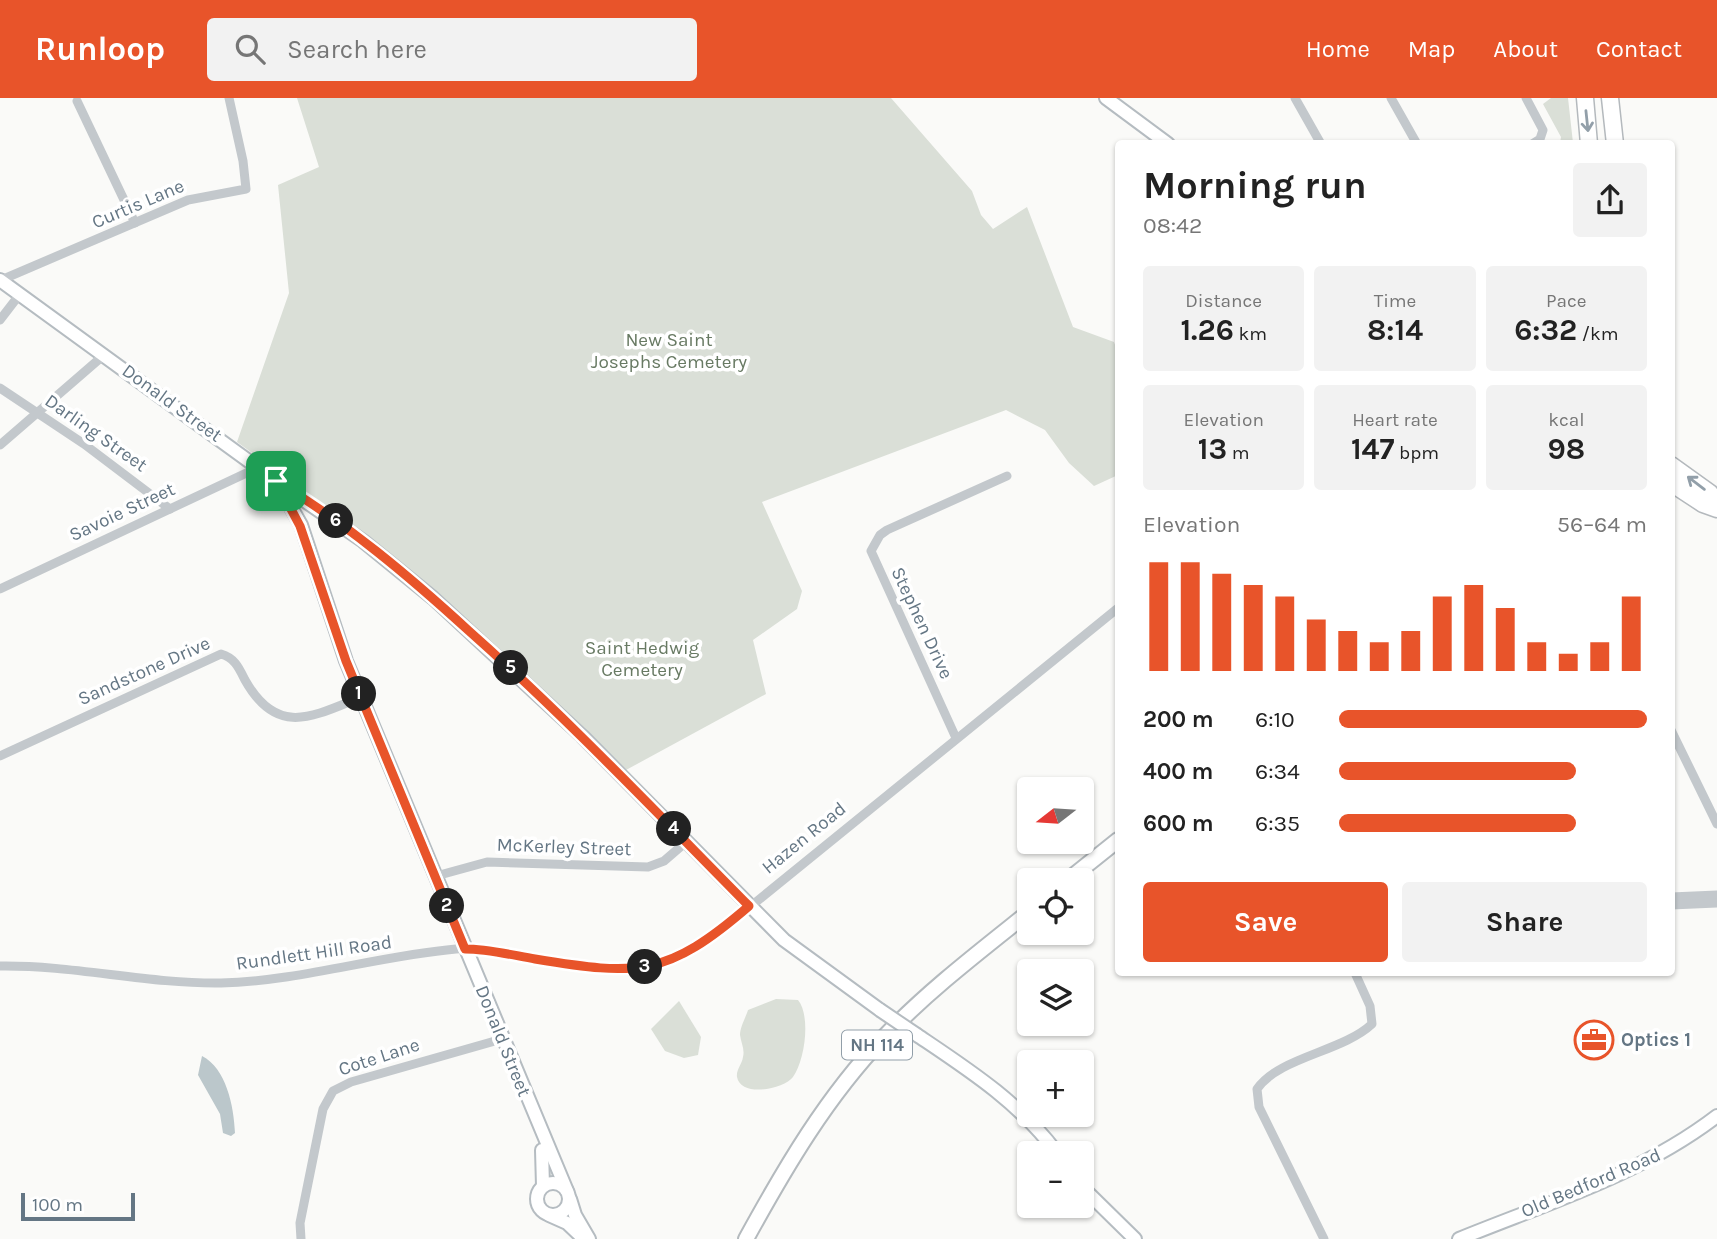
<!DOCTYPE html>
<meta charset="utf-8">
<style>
:root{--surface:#fff;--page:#f2f2f2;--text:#222;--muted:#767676;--accent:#e8542a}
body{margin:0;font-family:Karla,sans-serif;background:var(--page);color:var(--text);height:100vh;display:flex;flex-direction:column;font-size:26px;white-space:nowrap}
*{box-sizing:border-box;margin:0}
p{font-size:23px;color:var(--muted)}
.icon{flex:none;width:38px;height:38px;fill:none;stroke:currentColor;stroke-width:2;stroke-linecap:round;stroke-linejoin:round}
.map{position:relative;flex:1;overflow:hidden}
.sheet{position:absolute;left:1115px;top:42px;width:560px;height:836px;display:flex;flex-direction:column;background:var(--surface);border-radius:7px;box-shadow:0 2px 5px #0004}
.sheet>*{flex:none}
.needle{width:46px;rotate:253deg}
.fabs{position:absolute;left:1017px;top:679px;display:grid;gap:14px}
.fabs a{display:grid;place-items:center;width:77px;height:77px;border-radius:7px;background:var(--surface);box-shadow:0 2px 5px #0004;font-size:35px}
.scale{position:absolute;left:21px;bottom:18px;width:114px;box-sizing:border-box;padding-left:7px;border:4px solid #647684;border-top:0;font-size:19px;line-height:24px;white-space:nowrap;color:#647684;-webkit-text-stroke:5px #fff;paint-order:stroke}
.pin{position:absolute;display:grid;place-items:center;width:60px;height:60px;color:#fff;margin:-30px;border-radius:14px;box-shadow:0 4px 10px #0006}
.km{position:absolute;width:35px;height:35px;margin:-18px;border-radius:50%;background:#222;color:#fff;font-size:19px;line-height:35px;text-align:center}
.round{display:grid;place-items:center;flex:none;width:74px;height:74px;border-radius:7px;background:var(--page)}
.headline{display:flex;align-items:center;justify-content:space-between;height:119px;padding:0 28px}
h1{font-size:38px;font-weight:700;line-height:52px}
.figures{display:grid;grid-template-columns:repeat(3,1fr);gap:10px;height:119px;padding:7px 28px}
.figures div{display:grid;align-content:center;border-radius:7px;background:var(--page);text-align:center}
.figures b{font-size:30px;font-weight:700}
.figures small{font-size:19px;font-weight:400}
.figures p{font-size:19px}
.chart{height:196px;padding:14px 28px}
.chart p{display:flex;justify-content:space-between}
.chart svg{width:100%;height:126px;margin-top:7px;stroke:var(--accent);stroke-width:6}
.cta{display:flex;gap:14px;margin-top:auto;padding:14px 28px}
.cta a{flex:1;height:80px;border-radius:7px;background:var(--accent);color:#fff;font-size:28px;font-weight:700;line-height:80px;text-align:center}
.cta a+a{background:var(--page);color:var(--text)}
ul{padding:0 28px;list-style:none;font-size:23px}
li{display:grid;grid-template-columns:112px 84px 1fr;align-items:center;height:52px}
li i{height:18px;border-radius:9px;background:var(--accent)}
header{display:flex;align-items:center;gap:42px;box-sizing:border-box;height:98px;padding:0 35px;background:var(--accent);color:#fff}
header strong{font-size:33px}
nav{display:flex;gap:38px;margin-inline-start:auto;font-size:24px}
.search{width:490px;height:63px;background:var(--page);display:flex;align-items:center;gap:18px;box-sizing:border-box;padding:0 24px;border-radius:7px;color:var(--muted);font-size:26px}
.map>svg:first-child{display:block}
.green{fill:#dadfd7}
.water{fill:#bbc7cb}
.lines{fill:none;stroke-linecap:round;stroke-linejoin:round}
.secondary-casing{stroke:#b5bcc1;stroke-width:16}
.primary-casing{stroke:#b4babe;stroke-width:18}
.highway-casing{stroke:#b4b9bd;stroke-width:19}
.street{stroke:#c3c8cc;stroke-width:9}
.secondary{stroke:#fff;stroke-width:12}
.primary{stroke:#fff;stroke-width:14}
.highway{stroke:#fff;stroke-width:16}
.secondary-bridge-casing{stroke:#b5bcc1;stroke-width:16;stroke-linecap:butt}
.secondary-bridge{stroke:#fff;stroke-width:12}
.oneway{stroke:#929fa9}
.route-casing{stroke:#fff;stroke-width:14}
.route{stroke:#e8542a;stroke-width:9}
.labels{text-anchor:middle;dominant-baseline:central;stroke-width:7;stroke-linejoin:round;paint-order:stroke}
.shield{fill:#fff;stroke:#929fa9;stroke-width:2}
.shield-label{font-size:18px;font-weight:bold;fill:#647684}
.street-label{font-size:19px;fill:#647684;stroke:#fff}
.park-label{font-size:19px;fill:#687a63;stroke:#fff}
.poi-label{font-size:19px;font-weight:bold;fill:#647684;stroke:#fff;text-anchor:start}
</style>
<header>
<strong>Runloop</strong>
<div class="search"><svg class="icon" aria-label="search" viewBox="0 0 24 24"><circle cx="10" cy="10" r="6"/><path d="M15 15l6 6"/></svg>Search here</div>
<nav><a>Home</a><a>Map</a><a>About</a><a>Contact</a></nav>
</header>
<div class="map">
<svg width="1717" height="1141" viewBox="0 0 1717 1141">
<rect width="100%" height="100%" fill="#fafaf8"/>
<g class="green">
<polygon points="297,0 891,0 972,93 981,117 993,131 1027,109 1073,229 1114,244 1118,255 1118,377 1094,388 1069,365 1045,332 1006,312 762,404 802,493 797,511 753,542 766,596 626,672 473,528 386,452 237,344 289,195 278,87 319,69"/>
<polygon points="1551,0 1568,0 1573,45 1560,45 1561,39 1543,6"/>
<path d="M776,901L798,902C811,918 805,962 793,979C784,991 741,1000 737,979C736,972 742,966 743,959C745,951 741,945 740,937C740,929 746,919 748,912Z"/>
<polygon points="679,903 701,939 698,957 684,960 665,953 651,931"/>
</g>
<path class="water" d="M202,958C226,970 234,1008 235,1035L231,1038L223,1035L220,1016L198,977Z"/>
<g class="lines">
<defs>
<g id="secondary">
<polyline points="1106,0 1168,46"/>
<polyline points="0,182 276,383 301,427 346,563 567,1093"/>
<polyline points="279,385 363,443 433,500 582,638 784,842 880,912"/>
<path d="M917,937C969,972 1019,1004 1057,1055"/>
<polyline points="542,1052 543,1088"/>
<circle cx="553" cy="1101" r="16"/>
<polyline points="1082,1089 1135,1141"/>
<polyline points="570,1101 575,1117 589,1141"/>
<polyline points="549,1117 567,1125 584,1141"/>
<path d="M1459,1141C1547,1105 1640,1077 1717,1018"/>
</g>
<g id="primary">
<polyline points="1068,782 1118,742"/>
<path d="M746,1141C785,1070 827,998 884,939C928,893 979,854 1029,814"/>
</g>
<g id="highway">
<polyline points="1585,0 1589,46"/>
<polyline points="1610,0 1615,46"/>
<polyline points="1671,367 1710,395 1717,408"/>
<polyline points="1671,385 1703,406 1717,411"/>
</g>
</defs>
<use href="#secondary" class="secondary-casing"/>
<use href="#primary" class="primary-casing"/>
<use href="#highway" class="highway-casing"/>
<g class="street">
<polyline points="1295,0 1321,46"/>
<polyline points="1391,0 1417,46"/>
<polyline points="1526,0 1543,32 1540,41 1532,46"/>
<polyline points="77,3 135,125"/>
<polyline points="1,182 188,102 246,91 243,63 229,0"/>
<polyline points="0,222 20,196"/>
<polyline points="0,290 84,346 170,411"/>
<polyline points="0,347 104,257"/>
<polyline points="0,491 259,369"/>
<polyline points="1671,632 1717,726"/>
<polyline points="956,640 871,453 880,437 887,432 1007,378"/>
<path d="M0,658L221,556C235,560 239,570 245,582C277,639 312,619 361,599"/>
<polyline points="436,778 487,764 648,769 664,763 686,744"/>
<polyline points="1671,799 1717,797"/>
<polyline points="1671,807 1717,805"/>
<path d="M0,868C74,867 147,886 221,885C301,883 377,858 456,851C477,849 499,855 519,859C605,873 650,886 724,830L1118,510"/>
<polyline points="301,1141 300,1125 323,1011 333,993 351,984 502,941"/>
<path d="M1324,1141L1259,1009L1257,991C1279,959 1342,954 1372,926L1370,908L1355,875"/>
</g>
<use href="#secondary" class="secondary"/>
<use href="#primary" class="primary"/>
<use href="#highway" class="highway"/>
<defs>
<polyline id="secondary-bridge" points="880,912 917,937"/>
</defs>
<use href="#secondary-bridge" class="secondary-bridge-casing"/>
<use href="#secondary-bridge" class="secondary-bridge"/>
</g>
<defs><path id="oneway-shaft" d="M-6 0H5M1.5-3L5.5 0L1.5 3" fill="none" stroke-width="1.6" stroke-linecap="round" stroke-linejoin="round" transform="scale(1.75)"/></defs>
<g class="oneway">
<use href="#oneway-shaft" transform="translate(1587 23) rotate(84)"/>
<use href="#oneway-shaft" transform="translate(1696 385) rotate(-143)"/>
</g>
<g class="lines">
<defs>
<path id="route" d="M276,383C346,425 409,478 469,533C567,620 657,715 749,808C667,879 638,878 535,861C512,857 488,851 465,851L346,563L300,428Z"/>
</defs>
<use href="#route" class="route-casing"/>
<use href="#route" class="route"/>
</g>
<defs>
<symbol id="office-ring" viewBox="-11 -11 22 22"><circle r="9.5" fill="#fff" stroke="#e8542a" stroke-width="1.5"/><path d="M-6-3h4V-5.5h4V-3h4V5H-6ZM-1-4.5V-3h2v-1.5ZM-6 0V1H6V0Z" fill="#e8542a"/></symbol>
</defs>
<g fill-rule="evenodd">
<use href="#office-ring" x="1572" y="920" width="44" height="44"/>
</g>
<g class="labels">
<rect class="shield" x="842" y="932.5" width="70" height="29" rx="5"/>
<g class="shield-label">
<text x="877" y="947">NH 114</text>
</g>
<g class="street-label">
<text transform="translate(138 106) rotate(-23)">Curtis Lane</text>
<text transform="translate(172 305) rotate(36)">Donald Street</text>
<text transform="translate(96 335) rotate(35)">Darling Street</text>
<text transform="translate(122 414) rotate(-25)">Savoie Street</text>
<text transform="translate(922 525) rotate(65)">Stephen Drive</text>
<text transform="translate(144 573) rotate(-24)">Sandstone Drive</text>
<text transform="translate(804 740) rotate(-39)">Hazen Road</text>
<text transform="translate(564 749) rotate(2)">McKerley Street</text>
<text transform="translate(314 855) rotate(-8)">Rundlett Hill Road</text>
<text transform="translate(503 943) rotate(68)">Donald Street</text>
<text transform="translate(379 959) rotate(-18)">Cote Lane</text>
<text transform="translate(1591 1085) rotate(-23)">Old Bedford Road</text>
</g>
<g class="park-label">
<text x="669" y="242">New Saint<tspan x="669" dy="22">Josephs Cemetery</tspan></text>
<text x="642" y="550">Saint Hedwig<tspan x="642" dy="22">Cemetery</tspan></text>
</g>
<g class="poi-label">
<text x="1621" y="942">Optics 1</text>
</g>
</g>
</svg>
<div class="fabs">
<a><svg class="needle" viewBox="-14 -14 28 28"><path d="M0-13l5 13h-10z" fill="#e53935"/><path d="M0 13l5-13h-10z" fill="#767676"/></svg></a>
<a><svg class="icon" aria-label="locate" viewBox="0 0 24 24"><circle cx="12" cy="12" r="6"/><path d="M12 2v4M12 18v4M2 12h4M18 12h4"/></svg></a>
<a><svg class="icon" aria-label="layers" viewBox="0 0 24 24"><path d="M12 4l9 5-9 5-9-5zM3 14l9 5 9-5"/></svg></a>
<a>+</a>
<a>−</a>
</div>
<div class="scale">100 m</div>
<div class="pin" style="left:276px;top:383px;background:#1e9e55"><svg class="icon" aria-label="arrive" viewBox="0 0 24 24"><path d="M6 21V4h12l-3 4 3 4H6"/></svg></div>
<b class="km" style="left:359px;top:596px">1</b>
<b class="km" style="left:447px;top:808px">2</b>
<b class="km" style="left:645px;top:869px">3</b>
<b class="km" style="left:674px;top:731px">4</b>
<b class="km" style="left:511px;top:570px">5</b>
<b class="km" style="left:336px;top:423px">6</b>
<section class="sheet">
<div class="headline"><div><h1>Morning run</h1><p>08:42</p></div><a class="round"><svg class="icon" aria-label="share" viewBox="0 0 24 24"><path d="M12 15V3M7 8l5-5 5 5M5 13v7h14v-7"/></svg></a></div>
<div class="figures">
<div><p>Distance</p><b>1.26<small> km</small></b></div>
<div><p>Time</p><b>8:14</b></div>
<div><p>Pace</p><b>6:32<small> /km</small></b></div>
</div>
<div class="figures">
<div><p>Elevation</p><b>13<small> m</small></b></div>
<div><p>Heart rate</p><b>147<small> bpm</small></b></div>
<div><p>kcal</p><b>98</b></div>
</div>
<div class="chart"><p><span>Elevation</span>56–64 m</p>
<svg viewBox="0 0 160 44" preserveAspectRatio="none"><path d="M5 44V6M15 44V6M25 44V10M35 44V14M45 44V18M55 44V26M65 44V30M75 44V34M85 44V30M95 44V18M105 44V14M115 44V22M125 44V34M135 44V38M145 44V34M155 44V18"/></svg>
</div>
<ul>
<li><b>200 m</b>6:10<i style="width:100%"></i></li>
<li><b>400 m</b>6:34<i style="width:77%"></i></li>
<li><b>600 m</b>6:35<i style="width:77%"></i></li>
</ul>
<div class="cta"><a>Save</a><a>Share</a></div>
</section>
</div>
